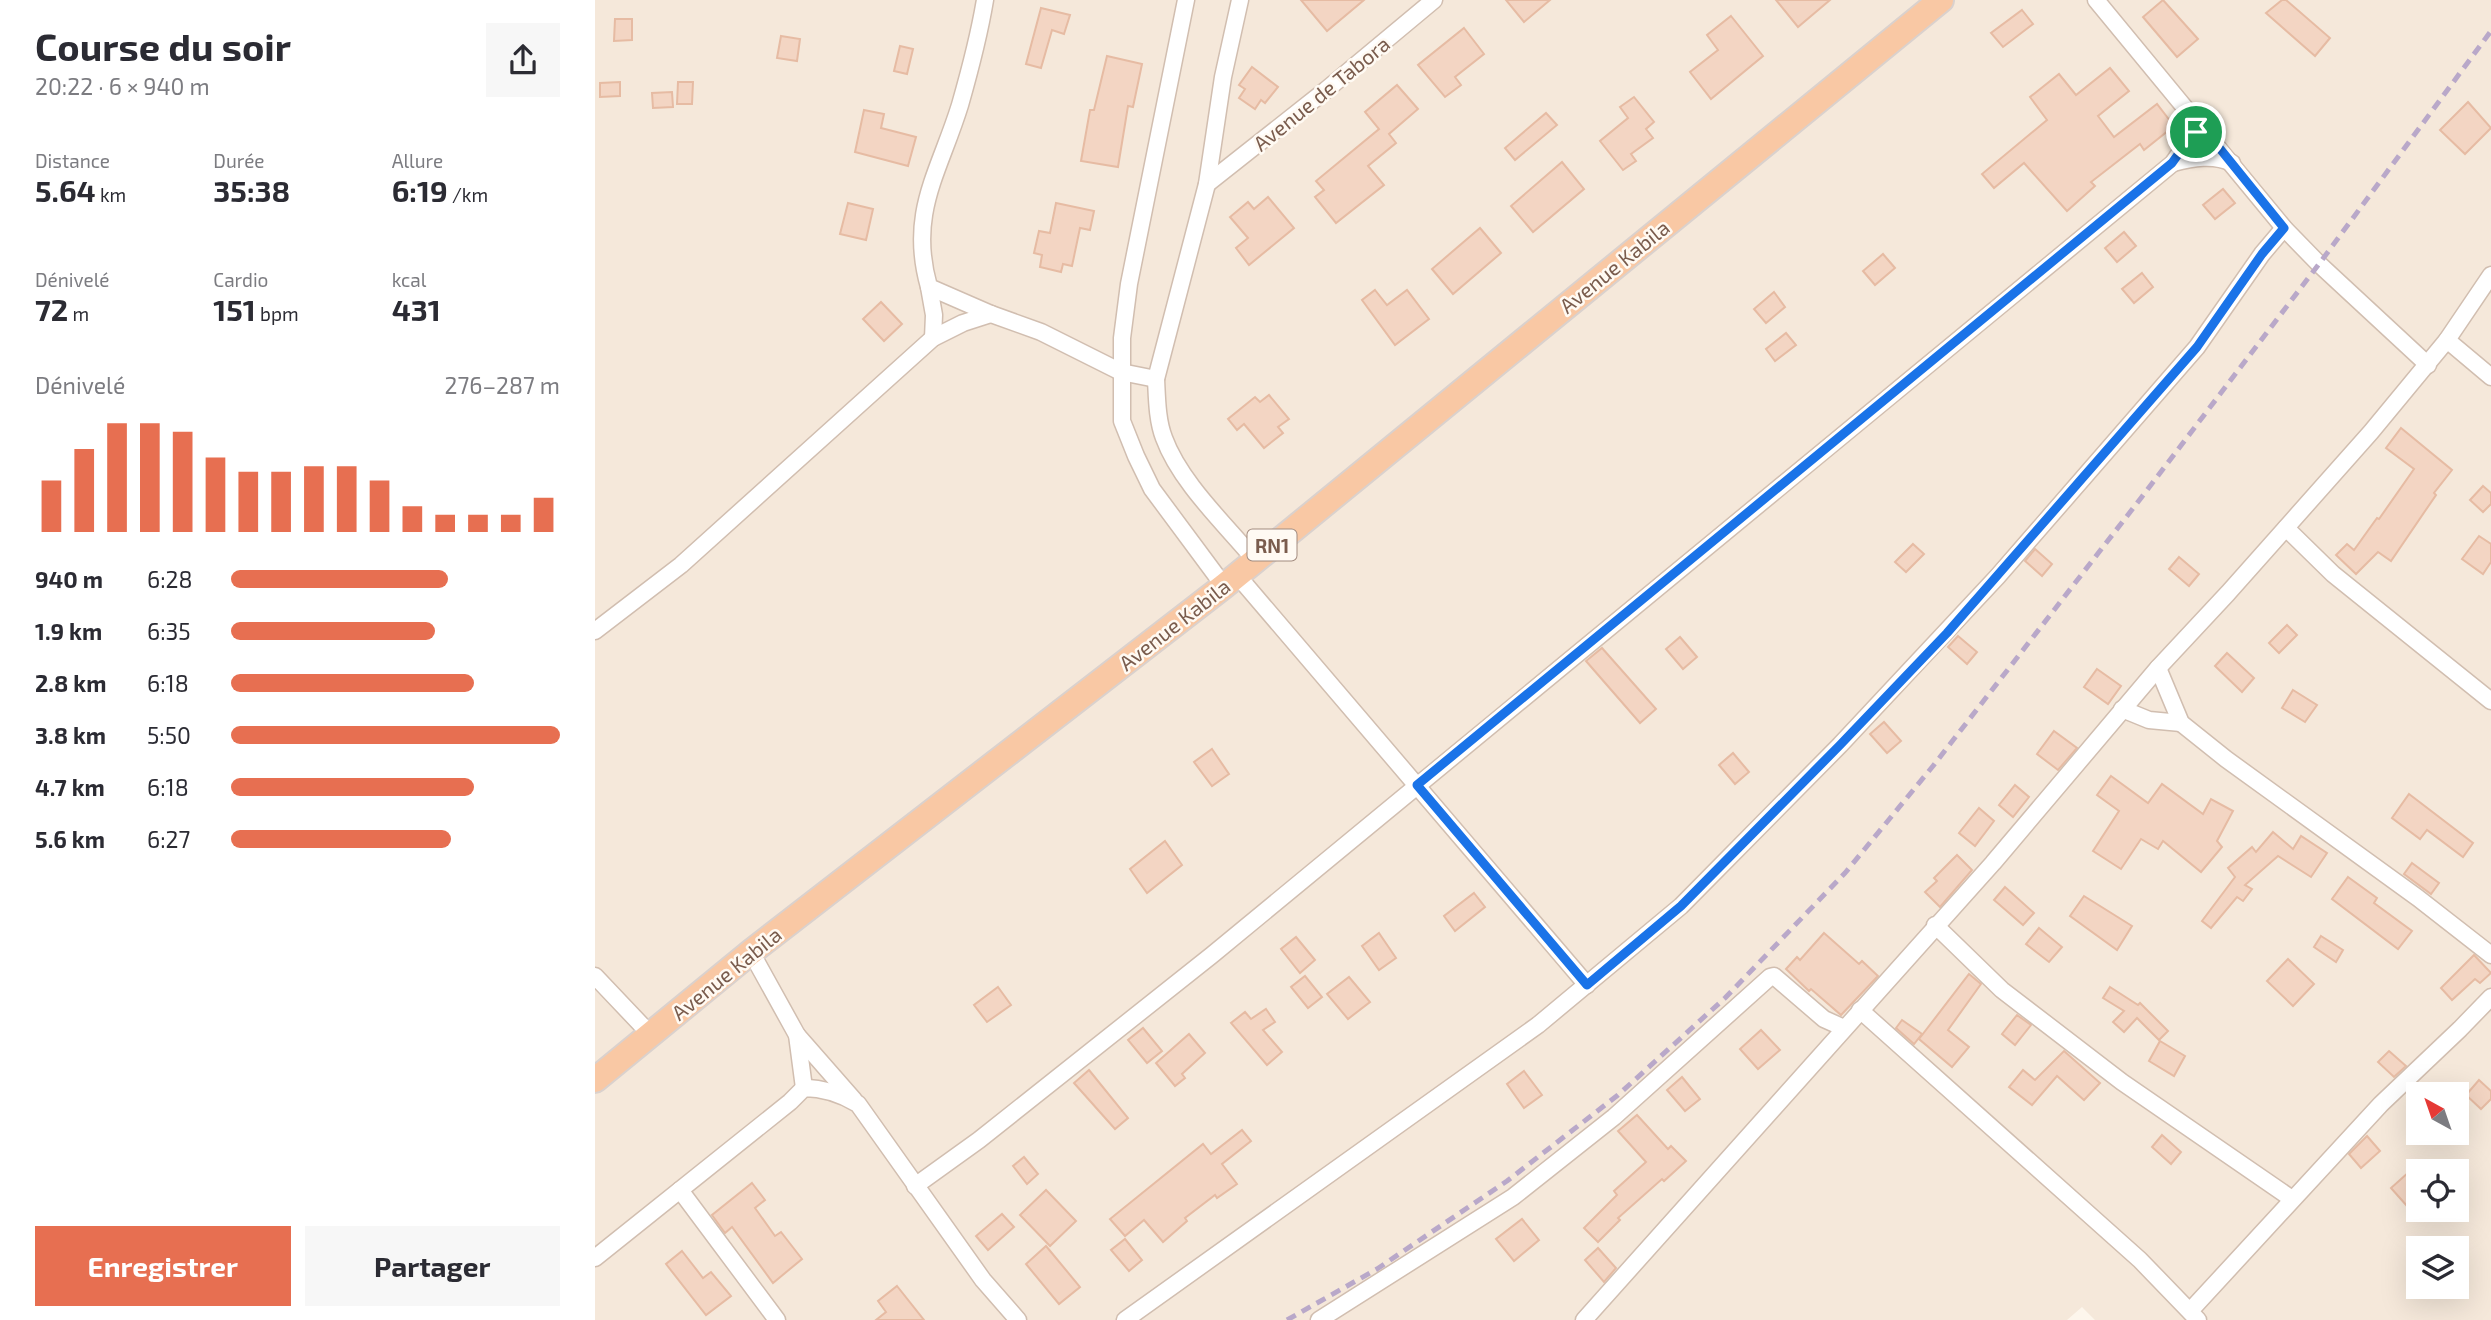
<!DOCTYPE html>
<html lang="fr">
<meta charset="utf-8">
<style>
:root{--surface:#fff;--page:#f7f7f7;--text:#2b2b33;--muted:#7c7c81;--accent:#e76f51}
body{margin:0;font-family:"Exo 2",sans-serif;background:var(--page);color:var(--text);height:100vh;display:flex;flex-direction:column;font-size:26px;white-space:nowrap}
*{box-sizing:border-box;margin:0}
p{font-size:23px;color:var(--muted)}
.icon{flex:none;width:38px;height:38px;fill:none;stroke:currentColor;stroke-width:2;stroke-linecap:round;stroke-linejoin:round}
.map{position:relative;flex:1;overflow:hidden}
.side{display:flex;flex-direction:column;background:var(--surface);width:595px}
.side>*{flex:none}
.needle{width:46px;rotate:320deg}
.buttons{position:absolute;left:1811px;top:1082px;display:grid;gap:14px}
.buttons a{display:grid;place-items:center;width:63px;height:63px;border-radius:0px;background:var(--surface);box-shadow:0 7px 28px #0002;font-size:35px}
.pin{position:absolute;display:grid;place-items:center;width:60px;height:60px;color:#fff;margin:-30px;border:4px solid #fff;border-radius:50%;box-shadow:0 2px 7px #0007}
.round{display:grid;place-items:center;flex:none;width:74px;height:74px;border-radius:0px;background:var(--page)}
.headline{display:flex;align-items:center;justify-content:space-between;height:119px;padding:0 35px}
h1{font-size:38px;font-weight:700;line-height:52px}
.stats{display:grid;grid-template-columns:repeat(3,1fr);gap:10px;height:119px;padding:7px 35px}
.stats div{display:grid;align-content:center}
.stats b{font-size:30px;font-weight:700}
.stats small{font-size:19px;font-weight:400}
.stats p{font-size:19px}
.chart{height:196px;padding:14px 35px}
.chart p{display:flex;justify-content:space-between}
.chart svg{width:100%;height:126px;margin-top:7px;stroke:var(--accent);stroke-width:6}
.button{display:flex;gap:14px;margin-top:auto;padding:14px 35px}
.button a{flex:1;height:80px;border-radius:0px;background:var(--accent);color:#fff;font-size:28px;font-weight:700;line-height:80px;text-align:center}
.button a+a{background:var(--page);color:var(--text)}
ul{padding:0 35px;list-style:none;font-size:23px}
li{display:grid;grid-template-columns:112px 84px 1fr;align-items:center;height:52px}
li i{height:18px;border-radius:9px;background:var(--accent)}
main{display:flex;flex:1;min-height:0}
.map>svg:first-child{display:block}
.residential{fill:#f5e8da;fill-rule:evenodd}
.building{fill:#f3d5c3;stroke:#e6bba3;stroke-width:2}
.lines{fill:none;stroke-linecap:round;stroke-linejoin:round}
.minor-casing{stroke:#d1beb0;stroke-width:19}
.trunk-casing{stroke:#dad1cd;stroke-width:28}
.minor{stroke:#fff;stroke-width:16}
.trunk{stroke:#f9c8a4;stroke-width:24}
.rail{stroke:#b9a8c9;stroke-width:5;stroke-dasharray:10 7;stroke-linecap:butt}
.route-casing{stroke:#fff;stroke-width:14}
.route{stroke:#1a73e8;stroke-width:9}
.labels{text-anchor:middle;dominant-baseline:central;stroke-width:5;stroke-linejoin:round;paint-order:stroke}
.shield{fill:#fffaf3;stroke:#a28b7f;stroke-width:2}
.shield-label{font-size:19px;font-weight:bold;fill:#7a5c4d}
.street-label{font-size:21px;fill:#7a5c4d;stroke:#fffaf3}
</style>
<main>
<section class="side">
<div class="headline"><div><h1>Course du soir</h1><p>20:22 · 6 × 940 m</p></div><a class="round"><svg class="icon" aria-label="share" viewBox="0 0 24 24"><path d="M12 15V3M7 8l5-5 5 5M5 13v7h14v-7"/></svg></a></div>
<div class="stats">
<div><p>Distance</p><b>5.64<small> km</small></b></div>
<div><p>Durée</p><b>35:38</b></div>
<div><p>Allure</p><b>6:19<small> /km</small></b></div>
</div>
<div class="stats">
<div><p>Dénivelé</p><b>72<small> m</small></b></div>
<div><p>Cardio</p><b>151<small> bpm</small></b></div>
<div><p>kcal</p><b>431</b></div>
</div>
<div class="chart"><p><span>Dénivelé</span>276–287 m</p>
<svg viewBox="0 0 160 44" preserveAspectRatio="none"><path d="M5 44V26M15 44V15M25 44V6M35 44V6M45 44V9M55 44V18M65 44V23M75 44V23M85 44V21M95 44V21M105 44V26M115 44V35M125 44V38M135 44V38M145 44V38M155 44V32"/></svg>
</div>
<ul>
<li><b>940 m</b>6:28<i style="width:66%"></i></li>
<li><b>1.9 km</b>6:35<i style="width:62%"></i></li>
<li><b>2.8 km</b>6:18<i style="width:74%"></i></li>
<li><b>3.8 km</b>5:50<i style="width:100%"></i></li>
<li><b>4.7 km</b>6:18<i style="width:74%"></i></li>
<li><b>5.6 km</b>6:27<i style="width:67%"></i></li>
</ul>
<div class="button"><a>Enregistrer</a><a>Partager</a></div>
</section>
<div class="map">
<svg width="1896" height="1320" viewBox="0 0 1896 1320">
<rect width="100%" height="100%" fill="#fdf6ec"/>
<path class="residential" d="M0,0H1896V1320H1500L1487,1307L1472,1320H0ZM1824,1094H1862V1132H1824ZM1824,1171H1862V1209H1824ZM1824,1248H1862V1286H1824Z"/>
<g class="building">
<polygon points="706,0 769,0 732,31"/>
<polygon points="911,0 955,0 929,22"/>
<polygon points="1181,0 1235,0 1203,27"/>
<polygon points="1568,0 1603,39 1582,57 1548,17"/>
<polygon points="1687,0 1691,0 1735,38 1720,56 1671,13"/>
<polygon points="446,8 475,15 469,34 457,30 446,68 431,64"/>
<polygon points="1427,10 1438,24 1408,47 1396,33"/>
<polygon points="1136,16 1168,56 1116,99 1095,72 1123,50 1112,35"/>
<polygon points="20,19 37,19 37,40 19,41"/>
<polygon points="869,28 889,54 860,77 866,85 850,97 823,65"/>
<polygon points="186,36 205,39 202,61 182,58"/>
<polygon points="305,46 318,49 312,74 299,71"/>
<polygon points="512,56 547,64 538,107 533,106 523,167 486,161 495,110 499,110"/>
<polygon points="657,67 683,87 670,103 666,100 660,109 644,98 650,89 644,85"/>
<polygon points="1515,68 1534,91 1503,116 1519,137 1562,104 1579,126 1549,150 1545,144 1496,182 1500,186 1472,211 1429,163 1399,188 1387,174 1452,120 1435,97 1464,74 1481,95"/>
<polygon points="25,82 25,96 5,97 5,83"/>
<polygon points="83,82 98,82 97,104 82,104"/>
<polygon points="802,85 823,109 794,134 801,143 773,166 789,185 741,223 720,197 729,190 721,181 784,129 770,112"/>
<polygon points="77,92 78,107 58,108 57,93"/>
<polygon points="1039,97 1059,122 1051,129 1058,138 1036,154 1041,161 1028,170 1005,141 1033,118 1025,107"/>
<polygon points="1873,102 1896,128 1870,154 1845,130"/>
<polygon points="269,110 289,114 286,128 321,137 313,166 260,152"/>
<polygon points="951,113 962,125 920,160 910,148"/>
<polygon points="967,162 989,189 938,232 916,206"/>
<polygon points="1628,189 1640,203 1620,219 1608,205"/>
<polygon points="673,197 699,228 654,265 641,248 653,238 635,217 653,202 659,209"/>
<polygon points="253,203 278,209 271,240 245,234"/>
<polygon points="461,203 499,211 495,230 485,228 477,266 468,264 466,272 445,267 447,255 439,253 444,231 455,233"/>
<polygon points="885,228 906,253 858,294 837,269"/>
<polygon points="1529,232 1541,246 1522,262 1510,248"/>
<polygon points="1288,254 1300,268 1280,285 1268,271"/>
<polygon points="1547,273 1558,287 1539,303 1527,289"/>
<polygon points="780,290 792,305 812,290 834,319 800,345 767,300"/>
<polygon points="1179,292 1190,307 1171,323 1159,309"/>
<polygon points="286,302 307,324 289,341 268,319"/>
<polygon points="1191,333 1201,345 1180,361 1171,349"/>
<polygon points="674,395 694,419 683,427 688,433 669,448 649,424 642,430 633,419 660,397 665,402"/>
<polygon points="1806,428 1857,470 1839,493 1841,495 1796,561 1783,552 1761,574 1741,555 1752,544 1759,550 1782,518 1784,519 1819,469 1791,448"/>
<polygon points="1888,486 1896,493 1896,504 1888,512 1875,500"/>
<polygon points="1884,536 1896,544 1896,562 1888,574 1867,559"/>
<polygon points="1318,544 1329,554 1311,572 1300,562"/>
<polygon points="1440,549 1457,564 1447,576 1430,561"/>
<polygon points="1584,557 1604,574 1594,586 1574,569"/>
<polygon points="1692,625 1702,635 1684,653 1674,643"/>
<polygon points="1363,636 1382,652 1372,664 1353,647"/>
<polygon points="1085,637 1102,657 1088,669 1071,649"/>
<polygon points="1007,648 1061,709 1045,723 991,661"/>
<polygon points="1632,653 1659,678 1647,692 1620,666"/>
<polygon points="1502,669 1526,686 1513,704 1489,687"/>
<polygon points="1698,690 1722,705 1710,722 1687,708"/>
<polygon points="1289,722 1306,741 1292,753 1275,734"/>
<polygon points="1459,731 1482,748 1463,770 1442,754"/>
<polygon points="617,749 634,774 617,786 599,762"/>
<polygon points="1138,753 1154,772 1140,784 1124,765"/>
<polygon points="1516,776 1553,803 1567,784 1608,814 1616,799 1638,811 1622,841 1627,847 1606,872 1568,841 1563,849 1546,839 1526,869 1498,851 1524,811 1502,795"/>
<polygon points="1420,785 1434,797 1418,817 1404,805"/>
<polygon points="1814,794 1878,843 1868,857 1832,830 1825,839 1797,818"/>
<polygon points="1384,808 1399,821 1380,846 1364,833"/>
<polygon points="1678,832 1698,849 1706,836 1732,853 1716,877 1683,856 1650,885 1657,889 1648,901 1642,897 1616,928 1607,921 1640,877 1633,868 1657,847 1661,852"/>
<polygon points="570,841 587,865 552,893 535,869"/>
<polygon points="1362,855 1377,870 1345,907 1330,892 1342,881 1339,878"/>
<polygon points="1817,863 1844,883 1836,894 1809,874"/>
<polygon points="1753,877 1782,898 1779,903 1817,931 1803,949 1737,899"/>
<polygon points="1410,887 1439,913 1428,925 1399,900"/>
<polygon points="879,893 890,907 860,931 849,916"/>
<polygon points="1489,896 1537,926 1522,950 1475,916"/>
<polygon points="1444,928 1467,947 1454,962 1431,944"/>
<polygon points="784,933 801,958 784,970 767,946"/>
<polygon points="1229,933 1264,964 1267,961 1283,976 1246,1015 1216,989 1214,991 1191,969 1202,957 1205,960"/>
<polygon points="1726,936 1748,950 1741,962 1719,947"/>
<polygon points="701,937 720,960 705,973 686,949"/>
<polygon points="1879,955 1896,973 1885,983 1880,979 1857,1000 1846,988"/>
<polygon points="1693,959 1719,984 1698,1006 1672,981"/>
<polygon points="1374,974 1386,984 1353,1030 1374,1047 1357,1067 1324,1039"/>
<polygon points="710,976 727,997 713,1008 696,987"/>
<polygon points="754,977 775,1002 753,1019 732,994"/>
<polygon points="403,987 416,1005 392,1022 379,1005"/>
<polygon points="1515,987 1543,1005 1545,1003 1573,1031 1564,1040 1542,1018 1529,1032 1518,1022 1529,1011 1508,998"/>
<polygon points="671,1009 680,1022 668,1030 687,1052 672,1065 636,1023 650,1012 656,1019"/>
<polygon points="1422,1015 1436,1025 1420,1045 1407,1034"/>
<polygon points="1307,1020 1327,1034 1319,1044 1301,1028"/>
<polygon points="548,1028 567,1051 552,1063 533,1040"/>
<polygon points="1166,1030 1185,1050 1163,1069 1145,1049"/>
<polygon points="594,1034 610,1053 587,1074 590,1078 580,1086 561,1063"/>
<polygon points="1565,1041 1590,1056 1579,1076 1554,1061"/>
<polygon points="1469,1051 1505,1083 1489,1100 1462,1076 1437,1105 1414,1087 1428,1070 1440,1080"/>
<polygon points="1794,1051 1811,1066 1799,1077 1783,1062"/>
<polygon points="494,1070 533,1118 520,1129 479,1083"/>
<polygon points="929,1071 947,1095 929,1108 912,1084"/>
<polygon points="1087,1077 1105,1099 1090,1111 1072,1090"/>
<polygon points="1884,1080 1896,1091 1896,1099 1886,1109 1871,1095"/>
<polygon points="1042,1115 1073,1149 1076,1146 1091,1161 1069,1181 1067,1179 1023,1218 1025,1220 1003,1242 989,1228 1022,1195 1019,1191 1051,1162 1023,1131"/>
<polygon points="647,1130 656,1141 627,1164 642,1184 622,1198 620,1195 590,1218 592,1221 568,1242 549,1220 530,1236 515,1219 608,1144 616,1154"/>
<polygon points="1567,1135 1586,1152 1576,1164 1557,1147"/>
<polygon points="1772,1136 1785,1151 1766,1168 1754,1154"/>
<polygon points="429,1157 443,1174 432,1184 418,1166"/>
<polygon points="1824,1163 1824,1195 1812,1206 1796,1188"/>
<polygon points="157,1183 170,1200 160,1208 180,1236 186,1232 207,1259 178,1283 137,1227 130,1233 117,1215"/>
<polygon points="451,1190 481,1221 455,1246 425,1215"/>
<polygon points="407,1214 419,1227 393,1250 381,1236"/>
<polygon points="927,1219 944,1240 919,1261 901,1239"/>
<polygon points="530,1239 547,1260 534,1271 516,1250"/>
<polygon points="451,1246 485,1287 464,1304 431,1264"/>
<polygon points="1003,1248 1021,1268 1009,1282 990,1260"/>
<polygon points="87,1251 108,1278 116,1272 136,1296 111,1315 71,1264"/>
<polygon points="302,1286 329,1320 281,1320 291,1312 283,1301"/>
</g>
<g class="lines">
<defs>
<g id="minor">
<path d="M390,0C384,36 375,70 365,105C344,173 313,213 334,287L396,314L446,332L526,372L561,379"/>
<polyline points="591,0 534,284 527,338 527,421 541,456 557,489 629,586"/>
<path d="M645,0L628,77L612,184L561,379C562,398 562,420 569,438C585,482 630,524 659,559"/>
<polyline points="1501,0 1689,228 1724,264 1833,365"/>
<path d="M1578,163C1597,158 1619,154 1637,163"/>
<polyline points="612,184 731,90 839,0"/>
<polyline points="334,287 339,315 338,338"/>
<polyline points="1852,340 1896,377"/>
<polyline points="1691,528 1738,574 1896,701"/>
<polyline points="642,575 992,985"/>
<polyline points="0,631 86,565 338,338 368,323 396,314"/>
<polyline points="1563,668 1586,723 1631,759 1823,898 1896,955"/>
<polyline points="1527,709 1554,720 1586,723"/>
<polyline points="1340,925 1407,990 1527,1082 1697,1199"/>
<polyline points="156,952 202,1035 209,1088"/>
<polyline points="0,976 55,1034"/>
<polyline points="1265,1010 1545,1260 1603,1320"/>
<polyline points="202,1035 259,1100"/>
<polyline points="320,1186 384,1140 617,955 1578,163 1605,124"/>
<polyline points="85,1190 182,1320"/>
<path d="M0,1258L195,1102L209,1088C229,1088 246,1094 263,1104L388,1280L423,1320"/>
<polyline points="1595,1311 1786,1104 1865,1029 1896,997"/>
<polyline points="530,1320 943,1025 1086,906 1245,745 1403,576 1602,347 1667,254 1689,228"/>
<polyline points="724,1320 918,1197 1019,1117 1175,977 1179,976 1229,1019 1249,1028"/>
<polyline points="989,1320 1398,863 1563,668 1633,593 1776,432 1852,340 1896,275"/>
</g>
<polyline id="trunk" points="0,1080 156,952 629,586 1346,0"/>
</defs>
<use href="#minor" class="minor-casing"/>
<use href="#trunk" class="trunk-casing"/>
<use href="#minor" class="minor"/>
<use href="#trunk" class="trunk"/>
<polyline class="rail" points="692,1320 782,1269 912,1181 1023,1095 1130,998 1250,873 1338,766 1546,498 1724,264 1896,31"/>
</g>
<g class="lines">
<defs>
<polygon id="route" points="1605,124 1689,228 1667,254 1602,347 1352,633 1245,745 1086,906 992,985 822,785 1577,163"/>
</defs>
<use href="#route" class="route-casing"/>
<use href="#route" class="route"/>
</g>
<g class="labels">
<rect class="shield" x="652.5" y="529.5" width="49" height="31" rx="5"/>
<g class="shield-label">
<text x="677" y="545">RN1</text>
</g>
<g class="street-label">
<text transform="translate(726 93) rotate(-39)">Avenue de Tabora</text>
<text transform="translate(1019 266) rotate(-39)">Avenue Kabila</text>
<text transform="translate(579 624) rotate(-38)">Avenue Kabila</text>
<text transform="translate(131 973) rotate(-39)">Avenue Kabila</text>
</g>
</g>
</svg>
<div class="buttons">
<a><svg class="needle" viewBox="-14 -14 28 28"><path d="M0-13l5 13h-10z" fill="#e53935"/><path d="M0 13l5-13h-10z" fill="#7c7c81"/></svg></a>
<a><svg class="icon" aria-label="locate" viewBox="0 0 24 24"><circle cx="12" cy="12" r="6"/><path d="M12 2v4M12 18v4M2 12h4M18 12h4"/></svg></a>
<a><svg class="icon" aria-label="layers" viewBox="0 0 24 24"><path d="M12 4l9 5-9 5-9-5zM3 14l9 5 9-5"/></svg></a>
</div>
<div class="pin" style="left:1601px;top:132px;background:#1e9e55"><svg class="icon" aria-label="arrive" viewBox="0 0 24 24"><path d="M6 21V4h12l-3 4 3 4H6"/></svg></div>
</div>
</main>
